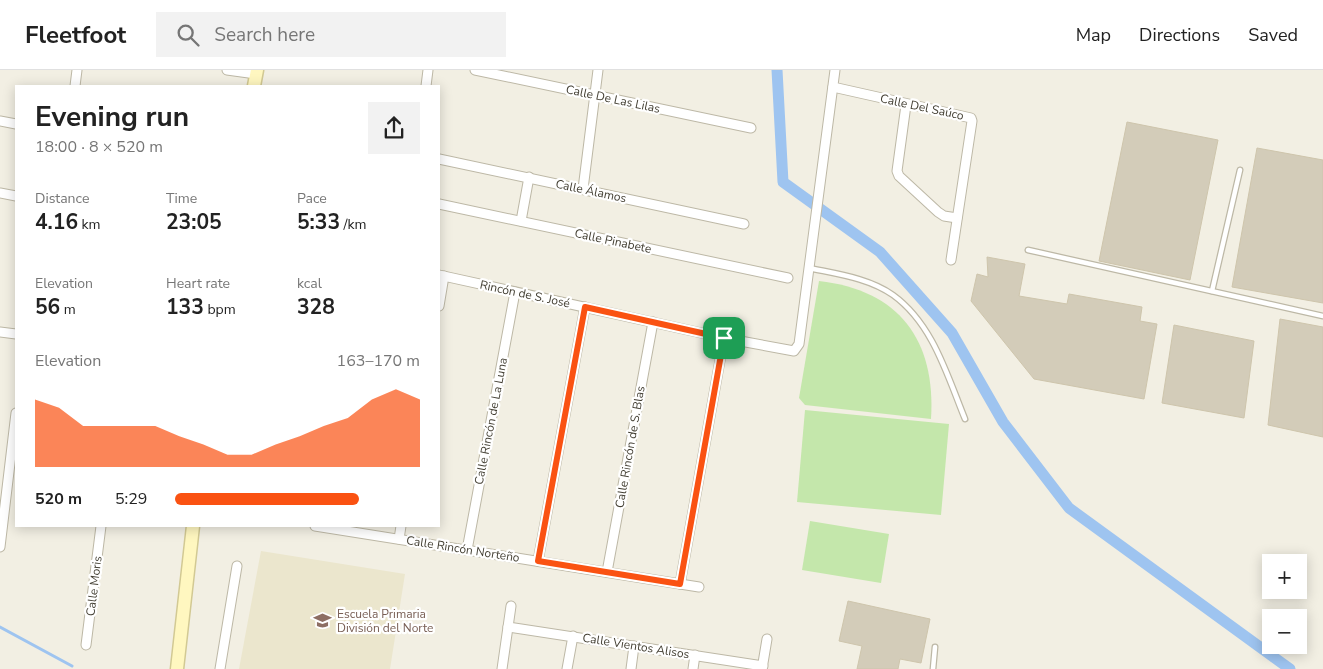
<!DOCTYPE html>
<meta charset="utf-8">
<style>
:root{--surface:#fff;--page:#f2f2f2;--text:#222;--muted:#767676;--line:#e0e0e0;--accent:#fa5212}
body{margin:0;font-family:"Nunito Sans",sans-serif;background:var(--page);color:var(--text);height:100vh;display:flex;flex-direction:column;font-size:19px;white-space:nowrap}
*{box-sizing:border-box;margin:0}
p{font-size:16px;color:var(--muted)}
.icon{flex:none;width:28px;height:28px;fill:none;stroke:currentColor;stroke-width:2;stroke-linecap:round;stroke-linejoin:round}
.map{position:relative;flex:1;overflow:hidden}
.sheet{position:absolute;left:15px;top:15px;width:425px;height:442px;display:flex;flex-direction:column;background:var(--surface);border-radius:0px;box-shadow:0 2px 12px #0003}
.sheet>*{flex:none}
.controls{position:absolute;left:1262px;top:484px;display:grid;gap:10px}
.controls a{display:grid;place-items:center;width:45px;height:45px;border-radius:0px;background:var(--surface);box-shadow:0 2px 12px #0003;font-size:25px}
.pin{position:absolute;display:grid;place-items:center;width:42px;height:42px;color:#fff;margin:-21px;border-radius:10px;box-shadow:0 2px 8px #0006}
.round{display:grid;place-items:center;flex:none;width:52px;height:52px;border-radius:0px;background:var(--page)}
.head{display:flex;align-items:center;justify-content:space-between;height:85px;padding:0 20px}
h1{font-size:28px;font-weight:700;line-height:38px}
.metrics{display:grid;grid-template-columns:repeat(3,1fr);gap:8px;height:85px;padding:5px 20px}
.metrics div{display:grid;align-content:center}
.metrics b{font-size:21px;font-weight:700}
.metrics small{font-size:14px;font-weight:400}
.metrics p{font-size:14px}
.chart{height:140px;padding:10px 20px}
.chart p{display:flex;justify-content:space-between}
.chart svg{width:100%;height:90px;margin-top:5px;fill:var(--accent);opacity:.7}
ul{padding:0 20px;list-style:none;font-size:16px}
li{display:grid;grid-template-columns:80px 60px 1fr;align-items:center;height:38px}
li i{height:12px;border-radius:6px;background:var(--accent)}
header{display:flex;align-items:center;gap:30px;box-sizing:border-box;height:70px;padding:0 25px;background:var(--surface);border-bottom:1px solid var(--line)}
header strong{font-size:24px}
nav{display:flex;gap:28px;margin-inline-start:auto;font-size:18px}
.search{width:350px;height:45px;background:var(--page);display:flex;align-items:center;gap:12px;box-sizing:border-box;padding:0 18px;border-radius:0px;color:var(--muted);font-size:19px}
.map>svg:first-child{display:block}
.education{fill:#ebe6cd}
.green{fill:#c4e7ab}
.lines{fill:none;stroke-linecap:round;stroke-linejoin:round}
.stream{stroke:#9ec4f0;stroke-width:3}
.canal{stroke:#9ec4f0;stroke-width:11}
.building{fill:#d3ccb9;stroke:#cec5ac}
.service-casing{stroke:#bdb8a6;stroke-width:7}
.minor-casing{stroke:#bdb8a6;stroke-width:11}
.secondary-casing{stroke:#d2c993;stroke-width:15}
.service{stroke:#fff;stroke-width:4.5}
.minor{stroke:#fff;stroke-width:9}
.secondary{stroke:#fff7c0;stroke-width:12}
.route-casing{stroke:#fff;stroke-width:10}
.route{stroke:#fa5212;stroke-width:6}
.labels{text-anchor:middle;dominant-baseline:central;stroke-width:4.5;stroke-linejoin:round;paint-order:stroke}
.street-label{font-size:12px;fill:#433f33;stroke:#fff}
.education-label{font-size:12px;fill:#785e54;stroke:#fff;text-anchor:start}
</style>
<header>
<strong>Fleetfoot</strong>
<div class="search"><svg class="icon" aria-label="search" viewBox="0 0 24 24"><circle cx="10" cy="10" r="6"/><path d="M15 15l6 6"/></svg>Search here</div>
<nav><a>Map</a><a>Directions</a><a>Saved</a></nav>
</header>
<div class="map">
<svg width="1323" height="599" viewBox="0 0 1323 599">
<rect width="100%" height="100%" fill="#f2efe3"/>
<polygon class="education" points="261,481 405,504 390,599 239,599"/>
<g class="green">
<path d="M819,211C899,220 936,270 931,349L805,335L799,328Z"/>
<polygon points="805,340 949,354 941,445 797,432"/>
<polygon points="810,451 889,464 881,513 802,500"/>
</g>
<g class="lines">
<polyline class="stream" points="0,557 72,596"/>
<polyline class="canal" points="777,0 783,112 880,182 952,263 1003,352 1069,438 1290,599"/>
</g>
<g class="building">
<polygon points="1127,52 1218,70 1190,210 1099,191"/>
<polygon points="1257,78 1323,90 1323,233 1232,217"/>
<polygon points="987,187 1025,194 1019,226 1067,234 1069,224 1142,237 1140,251 1157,254 1144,329 1034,309 971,231 977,204 988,207"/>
<polygon points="1280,249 1323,257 1323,367 1268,355"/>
<polygon points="1174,255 1254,271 1244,348 1162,333"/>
<polygon points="848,531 930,549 921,593 900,589 898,599 857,599 862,576 839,571"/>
</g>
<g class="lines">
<defs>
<g id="service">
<polyline points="1028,180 1323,246"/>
<path d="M809,198C837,204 869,208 893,225C933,254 947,305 965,349"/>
<polyline points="1212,221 1240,100"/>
<polyline points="933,599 935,577"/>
</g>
<g id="minor">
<polyline points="227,0 256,4"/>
<polyline points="475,0 751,58"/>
<polyline points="75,16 77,0"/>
<polyline points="426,16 428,0"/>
<polyline points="833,17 971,48 972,51 951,190"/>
<polyline points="906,35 897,101 899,106 938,142 944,146 957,148"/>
<polyline points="0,51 16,54"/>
<polyline points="439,89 744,154"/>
<polyline points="583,119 598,0"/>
<polyline points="0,123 16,126"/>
<polyline points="439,134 788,208"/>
<polyline points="521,151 529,107"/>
<polyline points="439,205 724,268 794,281 799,274 835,0"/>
<polyline points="439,236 444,206"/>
<polyline points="0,262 16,264"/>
<polyline points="315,456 699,517"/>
<polyline points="399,469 401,456"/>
<polyline points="0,477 16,343"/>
<polyline points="467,480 515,222"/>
<polyline points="538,491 585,237"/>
<polyline points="607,502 653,252"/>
<polyline points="680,514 724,268"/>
<polyline points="508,557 763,596"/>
<polyline points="86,575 101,456"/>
<polyline points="220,599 237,496"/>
<polyline points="502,599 511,536"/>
<polyline points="567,599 573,566"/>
<polyline points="631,599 634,576"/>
<polyline points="693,599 695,585"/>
<polyline points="762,599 767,569"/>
</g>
<g id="secondary">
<polyline points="254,16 257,0"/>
<polyline points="177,599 193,456"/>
</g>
</defs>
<use href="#service" class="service-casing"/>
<use href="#minor" class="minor-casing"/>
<use href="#secondary" class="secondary-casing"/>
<use href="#service" class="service"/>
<use href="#minor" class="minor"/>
<use href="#secondary" class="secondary"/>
</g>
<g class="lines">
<defs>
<polygon id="route" points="585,237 724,268 680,514 538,491"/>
</defs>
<use href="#route" class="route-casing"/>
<use href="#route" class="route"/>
</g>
<defs>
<symbol id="school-bare" viewBox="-9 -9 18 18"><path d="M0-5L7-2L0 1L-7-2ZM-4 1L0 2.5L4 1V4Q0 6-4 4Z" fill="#8d6e63" stroke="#fff" stroke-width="2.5" paint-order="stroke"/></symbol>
</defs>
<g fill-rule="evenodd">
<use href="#school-bare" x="310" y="538" width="25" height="25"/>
</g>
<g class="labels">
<g class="street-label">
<text transform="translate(613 29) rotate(12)">Calle De Las Lilas</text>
<text transform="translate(922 37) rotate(12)">Calle Del Saúco</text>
<text transform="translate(591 121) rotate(12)">Calle Álamos</text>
<text transform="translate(613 171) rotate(12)">Calle Pinabete</text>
<text transform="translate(525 224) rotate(12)">Rincón de S. José</text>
<text transform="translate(491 351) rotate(-79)">Calle Rincón de La Luna</text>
<text transform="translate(630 377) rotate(-80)">Calle Rincón de S. Blas</text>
<text transform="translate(463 479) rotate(9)">Calle Rincón Norteño</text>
<text transform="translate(94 516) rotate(-83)">Calle Moris</text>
<text transform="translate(636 576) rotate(9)">Calle Vientos Alisos</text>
</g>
<g class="education-label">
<text x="337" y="544">Escuela Primaria<tspan x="337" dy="14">División del Norte</tspan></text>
</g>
</g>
</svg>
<div class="controls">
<a>+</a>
<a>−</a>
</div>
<div class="pin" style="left:724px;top:268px;background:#1e9e55"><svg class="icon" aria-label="arrive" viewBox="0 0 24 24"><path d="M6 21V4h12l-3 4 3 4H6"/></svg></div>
<section class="sheet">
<div class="head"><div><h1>Evening run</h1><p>18:00 · 8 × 520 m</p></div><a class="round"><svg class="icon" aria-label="share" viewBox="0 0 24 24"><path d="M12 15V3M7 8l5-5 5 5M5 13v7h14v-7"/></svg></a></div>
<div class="metrics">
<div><p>Distance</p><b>4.16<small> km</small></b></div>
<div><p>Time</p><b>23:05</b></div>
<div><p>Pace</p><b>5:33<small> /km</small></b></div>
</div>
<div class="metrics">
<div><p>Elevation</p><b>56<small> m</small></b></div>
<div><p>Heart rate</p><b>133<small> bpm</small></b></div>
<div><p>kcal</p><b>328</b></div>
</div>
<div class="chart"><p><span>Elevation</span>163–170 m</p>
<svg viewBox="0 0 160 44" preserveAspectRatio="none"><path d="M0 44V11L10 15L20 24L30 24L40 24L50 24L60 29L70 33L80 38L90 38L100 33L110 29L120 24L130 20L140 11L150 6L160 11V44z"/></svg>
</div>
<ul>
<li><b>520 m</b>5:29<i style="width:75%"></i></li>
</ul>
</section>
</div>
